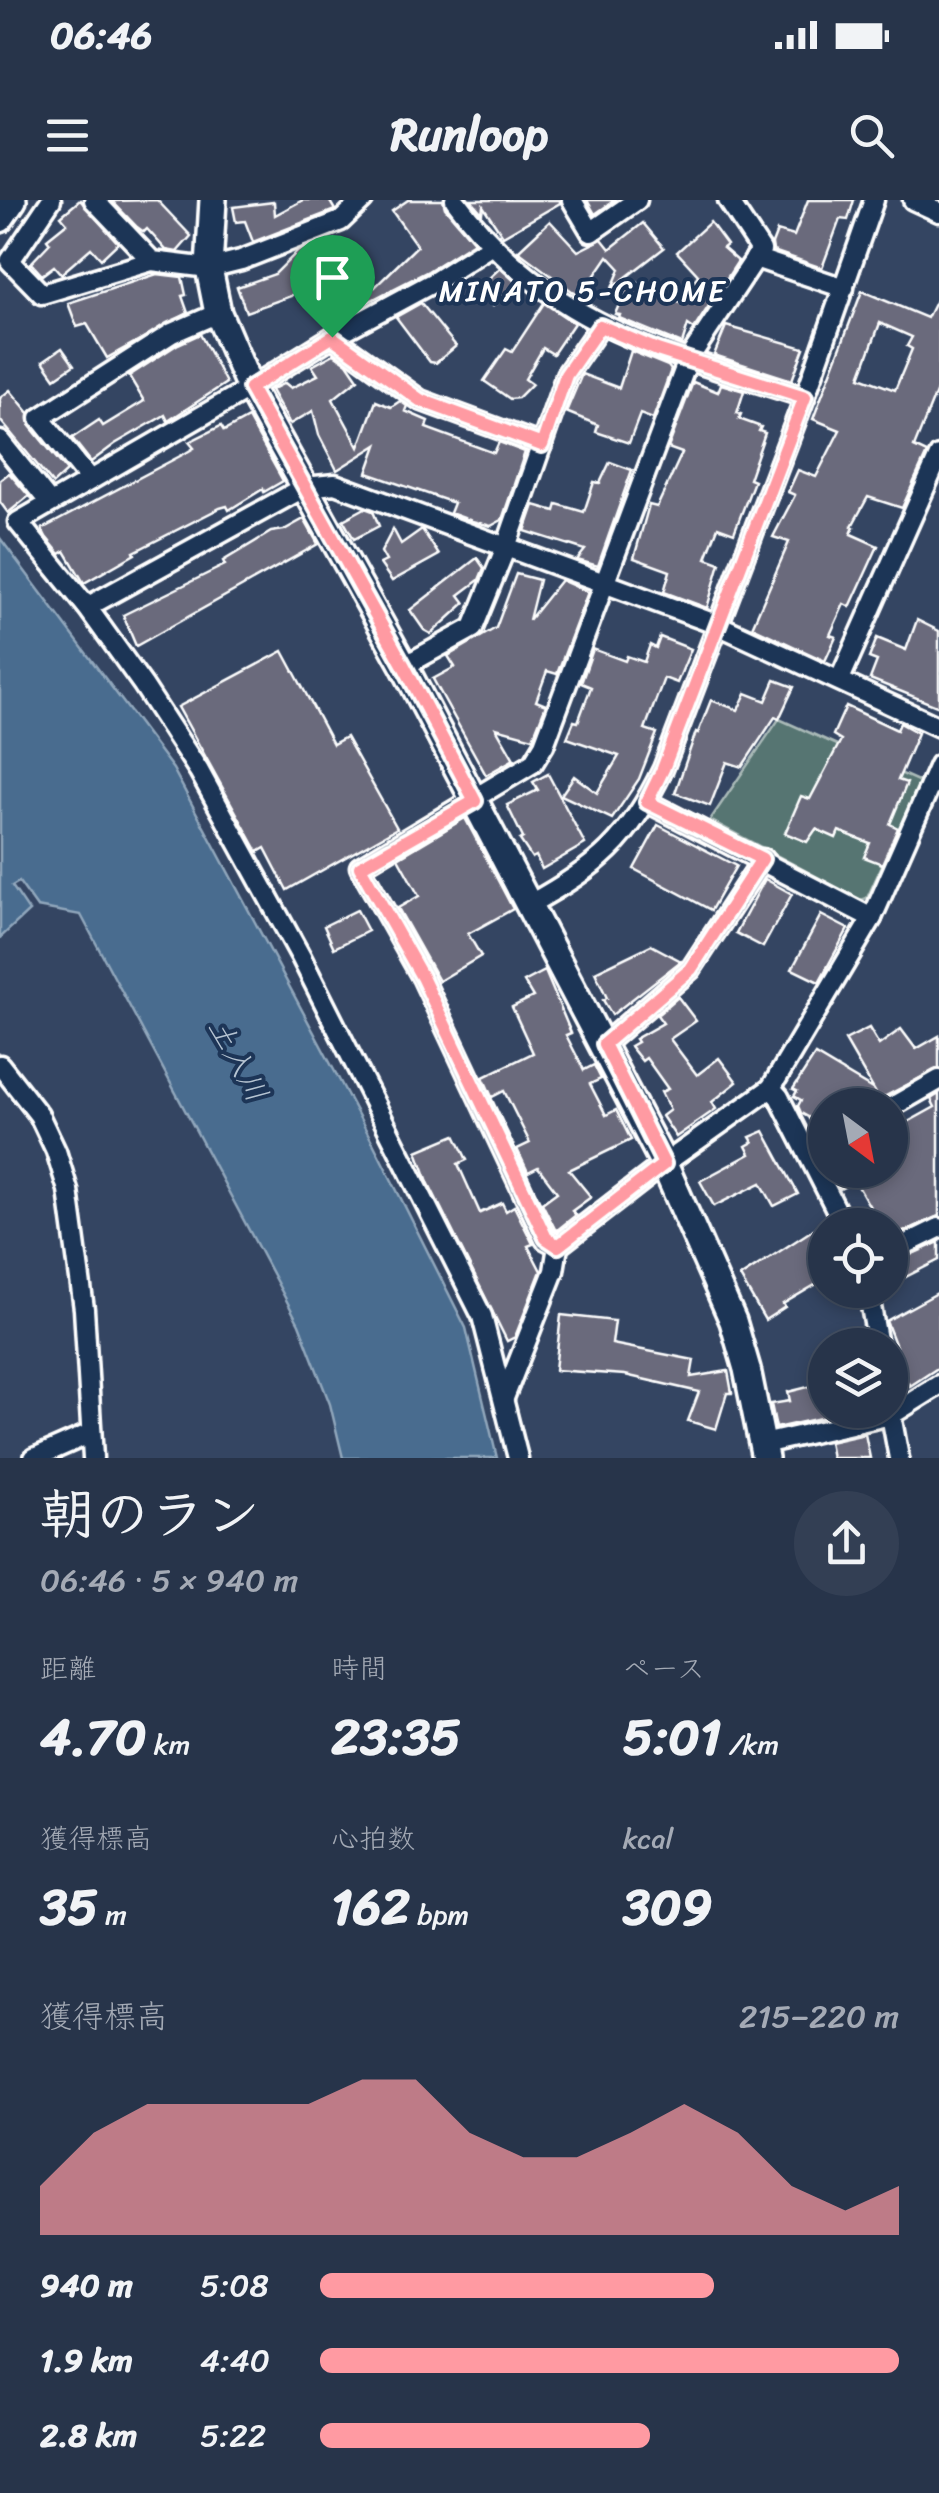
<!DOCTYPE html>
<html lang="ja">
<meta charset="utf-8">
<style>
:root{--surface:#27344a;--page:#333f54;--text:#f1f3f6;--muted:#a4aab5;--line:#434f62;--accent:#ff9aa2}
body{margin:0;font-family:Sriracha,"Klee One",sans-serif;background:var(--page);color:var(--text);height:100vh;display:flex;flex-direction:column;font-size:38px;white-space:nowrap}
*{box-sizing:border-box;margin:0}
p{font-size:32px;color:var(--muted)}
.icon{flex:none;width:55px;height:55px;fill:none;stroke:currentColor;stroke-width:2;stroke-linecap:round;stroke-linejoin:round}
.map{position:relative;height:1258px;overflow:hidden}
.side{display:flex;flex-direction:column;background:var(--surface);flex:1}
.side>*{flex:none}
.needle{width:65px;rotate:148deg}
.controls{position:absolute;left:808px;top:888px;display:grid;gap:20px}
.controls a{display:grid;place-items:center;width:100px;height:100px;border-radius:50%;background:var(--surface);box-shadow:0 5px 15px #0003,0 0 0 2px var(--line);font-size:50px}
.pin{position:absolute;display:grid;place-items:center;width:85px;height:85px;color:#fff;margin:-102px -42px;border-radius:50% 50% 50% 0;rotate:-45deg;box-shadow:0 0 10px #0007}
.pin .icon{rotate:45deg}
.round{display:grid;place-items:center;flex:none;width:105px;height:105px;border-radius:52px;background:var(--page)}
.summary{display:flex;align-items:center;justify-content:space-between;height:170px;padding:0 40px}
h1{font-size:55px;font-weight:800;line-height:75px}
.figures{display:grid;grid-template-columns:repeat(3,1fr);gap:15px;height:170px;padding:10px 40px}
.figures div{display:grid;align-content:center}
.figures b{font-size:50px;font-weight:800}
.figures small{font-size:28px;font-weight:400}
.figures p{font-size:28px}
.chart{height:280px;padding:20px 40px}
.chart p{display:flex;justify-content:space-between}
.chart svg{width:100%;height:180px;margin-top:10px;fill:var(--accent);opacity:.7}
ul{padding:0 40px;list-style:none;font-size:32px}
li{display:grid;grid-template-columns:160px 120px 1fr;align-items:center;height:75px}
li i{height:25px;border-radius:12px;background:var(--accent)}
.status{display:flex;justify-content:space-between;align-items:center;height:70px;padding:0 50px;background:var(--surface);direction:ltr}
.status svg{height:28px;fill:currentColor}
header{display:flex;justify-content:space-between;align-items:center;height:130px;padding:0 40px;background:var(--surface);font-size:45px;font-weight:800}
.map>svg:first-child{display:block}
.green{fill:#567472;stroke:#aabab8;stroke-width:2.5}
.water{fill:#486c8f;stroke:#91a7bc;stroke-width:2.5}
.building{fill:#6a6a7b;stroke:#fff;stroke-width:2.5;fill-rule:evenodd}
.lines{fill:none;stroke-linecap:round;stroke-linejoin:round}
.street-casing{stroke:#fff;stroke-width:25}
.secondary-casing{stroke:#fff;stroke-width:32}
.street{stroke:#1d3557;stroke-width:18}
.secondary{stroke:#1d3557;stroke-width:25}
.route-casing{stroke:#fff;stroke-width:20}
.route{stroke:#ff9aa2;stroke-width:12}
.labels{text-anchor:middle;dominant-baseline:central;stroke-width:8;stroke-linejoin:round;paint-order:stroke}
.neighbourhood-label{font-size:30px;letter-spacing:2.5px;fill:#fff;stroke:#1d3557}
.water-label{font-size:30px;font-style:italic;fill:#b6c4d2;stroke:#1d3557}
</style>
<div class="status"><b>06:46</b><svg viewBox="0 0 49 12"><path d="M0 12V9h3v3zM5 12V6h3v6zM10 12V3h3v9zM15 12V0h3v12zM26 1h20v11H26zM47 4h2v5h-2z"/></svg></div>
<header><svg class="icon" aria-label="menu" viewBox="0 0 24 24"><path d="M4 6h16M4 12h16M4 18h16"/></svg>Runloop<svg class="icon" aria-label="search" viewBox="0 0 24 24"><circle cx="10" cy="10" r="6"/><path d="M15 15l6 6"/></svg></header>
<div class="map">
<svg width="939" height="1258" viewBox="0 0 939 1258">
<rect width="100%" height="100%" fill="#344562"/>
<filter id="ink" filterUnits="userSpaceOnUse"><feTurbulence type="fractalNoise" baseFrequency=".01" numOctaves="2"/><feDisplacementMap in="SourceGraphic" scale="20" xChannelSelector="R" yChannelSelector="G"/><feConvolveMatrix kernelMatrix="1 2 1 2 8 2 1 2 1" color-interpolation-filters="sRGB"/></filter>
<g filter="url(#ink)">
<polygon class="green" points="779,519 920,582 867,698 861,700 710,620"/>
<polygon class="water" points="0,338 173,569 372,941 466,1128 497,1258 343,1258 330,1204 299,1124 81,715 37,707 19,682 12,686 29,711 0,738"/>
<g class="building">
<polygon points="80,0 118,43 101,59 91,48 61,74 54,66 42,75 31,63 50,43 47,39 67,23 61,16"/>
<polygon points="157,0 191,36 177,52 166,50 147,29 144,32 137,27 112,1"/>
<polygon points="303,0 329,0 335,10 253,42 245,21 236,22 233,7 274,2 275,15"/>
<polygon points="408,0 443,0 445,8 474,42 428,71 350,111 339,114 322,82 308,94 300,86 291,96 246,112 237,87 275,74 298,51 325,41 358,83 369,77 375,87 417,46 392,11"/>
<polygon points="471,0 560,0 560,3 503,36 483,6 482,13"/>
<polygon points="587,0 615,0 595,14"/>
<polygon points="808,0 854,0 848,20 840,19 822,68 773,51 772,44 777,31 794,36"/>
<polygon points="550,21 578,51 602,39 610,49 643,23 664,48 612,88 620,69 608,56 580,97 518,51"/>
<polygon points="710,22 727,45 723,48 738,61 694,129 688,125 682,144 619,118 620,115 615,114 630,79 680,103 698,75 677,52"/>
<polygon points="500,68 517,83 493,106 476,90"/>
<polygon points="157,74 182,77 186,95 182,96 188,113 107,158 87,124 77,127 68,103"/>
<path d="M862,91L927,118L939,94V185L914,247L927,253L902,308L868,297L852,326L854,327L851,334L878,346L850,407L844,404L830,435L836,437L825,461L752,427L789,342L773,337L795,295L788,292L798,270L816,277L840,230L813,219ZM880,123L912,137L907,146L912,149L895,190L860,177Z"/>
<polygon points="421,103 456,146 436,163 430,162 396,117"/>
<polygon points="544,103 574,123 553,154 543,148 525,179 532,184 518,198 510,199 484,181 506,149 512,152"/>
<polygon points="726,126 804,148 792,180 714,155"/>
<polygon points="200,134 226,183 168,221 165,215 115,244 91,262 72,238 99,220 103,226 144,201 129,176 178,144"/>
<polygon points="62,148 74,165 55,178 43,161"/>
<polygon points="631,151 668,166 671,170 653,219 640,214 629,243 596,232 598,225 566,212 582,174 619,188"/>
<polygon points="334,154 347,163 358,179 333,199 359,247 376,201 391,207 400,201 407,206 405,211 428,221 426,228 494,253 499,242 525,252 502,320 491,326 472,321 450,313 454,303 367,273 377,245 337,270 319,235 313,211 290,224 271,190 285,183 291,188 318,175 312,166"/>
<polygon points="693,182 718,192 721,184 744,191 737,213 741,214 739,219 761,227 759,231 765,233 749,279 754,281 734,333 718,327 706,358 720,363 707,408 664,392 670,371 634,358 649,305 657,307 682,253 668,248"/>
<polygon points="10,190 29,213 30,226 67,271 53,284 0,220 0,198"/>
<polygon points="248,218 283,281 264,292 263,289 229,310 227,306 220,308 134,352 135,354 84,383 65,351 60,354 46,337 42,329 184,254 194,248 189,242 221,226 224,231"/>
<polygon points="610,262 632,270 598,366 577,360 585,350 525,331 534,305 555,311 557,304 584,312 594,282 600,283"/>
<polygon points="9,273 29,296 8,313 0,302 0,280"/>
<polygon points="365,308 373,311 379,326 354,339 343,320"/>
<polygon points="304,319 318,344 136,446 123,415 225,365 223,361 271,332 284,330"/>
<polygon points="393,329 401,344 422,329 439,355 392,381 380,364 386,361 381,352"/>
<polygon points="477,358 484,368 479,380 459,395 465,403 431,434 424,430 410,410"/>
<polygon points="516,374 539,380 529,420 561,380 588,392 557,474 547,471 536,501 546,505 533,538 496,528 514,559 486,575 433,479 455,467 448,456 496,428"/>
<polygon points="917,420 939,431 939,507 870,479 877,461 869,458 877,438 906,450"/>
<polygon points="660,437 691,449 677,483 664,478 645,529 657,533 639,579 612,619 561,595 574,576 597,593 619,556 567,538 574,521 578,522 591,487 581,483 593,449 625,461 627,456 644,462 650,445 656,448"/>
<polygon points="283,451 333,544 346,537 397,628 287,690 265,648 258,652 178,507"/>
<polygon points="775,480 794,487 779,519 775,517 742,567 727,562 710,606 675,593 696,532 698,533 711,500 738,510 746,493 766,501"/>
<polygon points="846,506 897,530 900,523 918,533 898,580 907,583 890,624 898,628 882,664 864,657 870,643 839,631 836,638 816,629 807,642 785,633 801,596 810,599 841,540 833,535"/>
<polygon points="548,574 585,644 542,669 536,656 532,658 520,640 523,638 507,605 538,590 533,582"/>
<polygon points="465,618 513,709 468,734 481,756 439,781 398,708 419,696 398,658"/>
<polygon points="658,625 736,666 711,710 634,669"/>
<polygon points="765,679 792,694 763,747 736,733"/>
<polygon points="357,710 368,731 334,748 324,726"/>
<polygon points="821,715 848,729 819,782 792,769"/>
<polygon points="651,745 681,761 612,815 603,800 607,798 595,772"/>
<polygon points="545,771 571,833 566,835 584,870 594,865 601,879 590,884 606,915 616,910 631,940 569,970 591,997 572,1011 576,1015 556,1031 542,1003 557,992 538,967 528,972 517,949 530,943 504,891 492,897 483,877 533,853 512,807 533,797 524,782"/>
<polygon points="678,797 696,821 670,839 697,875 719,858 737,882 712,902 716,909 676,937 662,916 670,910 661,892 668,889 646,858 642,861 630,846 637,842 635,839 663,823 657,815"/>
<polygon points="869,828 879,845 901,829 916,849 939,836 939,868 884,897 878,905 825,905 825,948 808,917 801,913 798,906 801,900 794,896 797,891 793,889 815,855 874,890 845,840"/>
<polygon points="939,894 939,1016 890,1038 890,1025 856,1025 874,1014 855,981 840,989 830,970 890,970 890,932 935,907 931,899"/>
<polygon points="764,931 798,994 774,1006 761,983 714,1006 700,981 750,954 746,946 753,942 750,937"/>
<polygon points="455,935 467,960 458,964 480,1013 502,1003 506,1011 514,1006 533,1044 528,1046 541,1071 515,1137 507,1141 428,982 417,951"/>
<polygon points="825,1022 825,1079 783,1104 785,1107 765,1120 740,1077"/>
<polygon points="939,1042 939,1060 890,1085 890,1064"/>
<polygon points="939,1092 939,1167 910,1186 892,1158 899,1154 886,1121"/>
<polygon points="561,1115 615,1121 612,1144 694,1160 691,1177 728,1171 732,1193 727,1193 716,1229 688,1221 699,1192 625,1175 555,1170"/>
<polygon points="816,1185 816,1188 825,1186 825,1210 856,1210 776,1228 771,1204 790,1201 788,1192"/>
<polygon points="865,1234 870,1258 832,1258 829,1242"/>
</g>
<g class="lines">
<defs>
<g id="street">
<polyline points="51,0 10,61 42,94 152,61 209,68 241,60 341,21 363,0"/>
<polyline points="94,0 152,61"/>
<path d="M455,0C546,125 666,153 805,197"/>
<polyline points="572,0 591,32 637,0"/>
<polyline points="728,0 761,50 688,160 544,545 533,563 360,667 422,777 545,1039 558,1046 664,964 771,888 779,897 844,1025"/>
<polyline points="913,0 939,12"/>
<polyline points="492,45 434,82 332,137 250,188 18,322 87,407 143,485 199,571 301,757 482,1116 518,1258"/>
<polyline points="755,58 844,88"/>
<polyline points="332,137 420,200 542,245"/>
<polyline points="0,241 50,303"/>
<polyline points="90,280 40,218 172,133 218,113"/>
<polyline points="87,407 305,287 335,284 718,425 939,527"/>
<polyline points="404,466 473,428 506,347 566,175 600,126"/>
<polyline points="840,479 939,256"/>
<polyline points="647,602 872,718 771,888"/>
<path d="M530,704C599,666 629,640 663,569L805,197L874,0"/>
<polyline points="872,718 939,565"/>
<polyline points="604,844 691,769 763,659"/>
<polyline points="0,865 39,915 56,951 68,990 84,1109 93,1258"/>
<polyline points="890,908 939,880"/>
<polyline points="890,1052 939,1028"/>
<polyline points="868,1090 878,1145"/>
<polyline points="504,1198 554,1071 558,1046"/>
<polyline points="890,1210 891,1215 939,1185"/>
<polyline points="763,1244 891,1215 899,1258"/>
<polyline points="34,1258 91,1233"/>
</g>
<g id="secondary">
<polyline points="213,0 209,68 218,113 250,188 404,466 664,964 733,1121 747,1169 765,1258"/>
<polyline points="0,19 13,0"/>
</g>
</defs>
<use href="#street" class="street-casing"/>
<use href="#secondary" class="secondary-casing"/>
<use href="#street" class="street"/>
<use href="#secondary" class="secondary"/>
</g>
</g>
<g class="lines" filter="url(#ink)">
<defs>
<polygon id="route" points="600,126 657,150 805,197 663,569 647,602 762,659 691,769 604,844 664,964 558,1046 546,1038 422,777 360,667 475,601 404,466 250,188 332,137 420,200 542,245 566,175"/>
</defs>
<use href="#route" class="route-casing"/>
<use href="#route" class="route"/>
</g>
<g class="labels">
<g class="neighbourhood-label">
<text x="583" y="91">MINATO 5-CHOME</text>
</g>
<g class="water-label">
<text transform="translate(238 860) rotate(61)">土入川</text>
</g>
</g>
</svg>
<div class="controls">
<a><svg class="needle" viewBox="-14 -14 28 28"><path d="M0-13l5 13h-10z" fill="#e53935"/><path d="M0 13l5-13h-10z" fill="#a4aab5"/></svg></a>
<a><svg class="icon" aria-label="locate" viewBox="0 0 24 24"><circle cx="12" cy="12" r="6"/><path d="M12 2v4M12 18v4M2 12h4M18 12h4"/></svg></a>
<a><svg class="icon" aria-label="layers" viewBox="0 0 24 24"><path d="M12 4l9 5-9 5-9-5zM3 14l9 5 9-5"/></svg></a>
</div>
<div class="pin" style="left:332px;top:137px;background:#1e9e55"><svg class="icon" aria-label="arrive" viewBox="0 0 24 24"><path d="M6 21V4h12l-3 4 3 4H6"/></svg></div>
</div>
<section class="side">
<div class="summary"><div><h1>朝のラン</h1><p>06:46 · 5 × 940 m</p></div><a class="round"><svg class="icon" aria-label="share" viewBox="0 0 24 24"><path d="M12 15V3M7 8l5-5 5 5M5 13v7h14v-7"/></svg></a></div>
<div class="figures">
<div><p>距離</p><b>4.70<small> km</small></b></div>
<div><p>時間</p><b>23:35</b></div>
<div><p>ペース</p><b>5:01<small> /km</small></b></div>
</div>
<div class="figures">
<div><p>獲得標高</p><b>35<small> m</small></b></div>
<div><p>心拍数</p><b>162<small> bpm</small></b></div>
<div><p>kcal</p><b>309</b></div>
</div>
<div class="chart"><p><span>獲得標高</span>215–220 m</p>
<svg viewBox="0 0 160 44" preserveAspectRatio="none"><path d="M0 44V32L10 19L20 12L30 12L40 12L50 12L60 6L70 6L80 19L90 25L100 25L110 19L120 12L130 19L140 32L150 38L160 32V44z"/></svg>
</div>
<ul>
<li><b>940 m</b>5:08<i style="width:68%"></i></li>
<li><b>1.9 km</b>4:40<i style="width:100%"></i></li>
<li><b>2.8 km</b>5:22<i style="width:57%"></i></li>
</ul>
</section>
